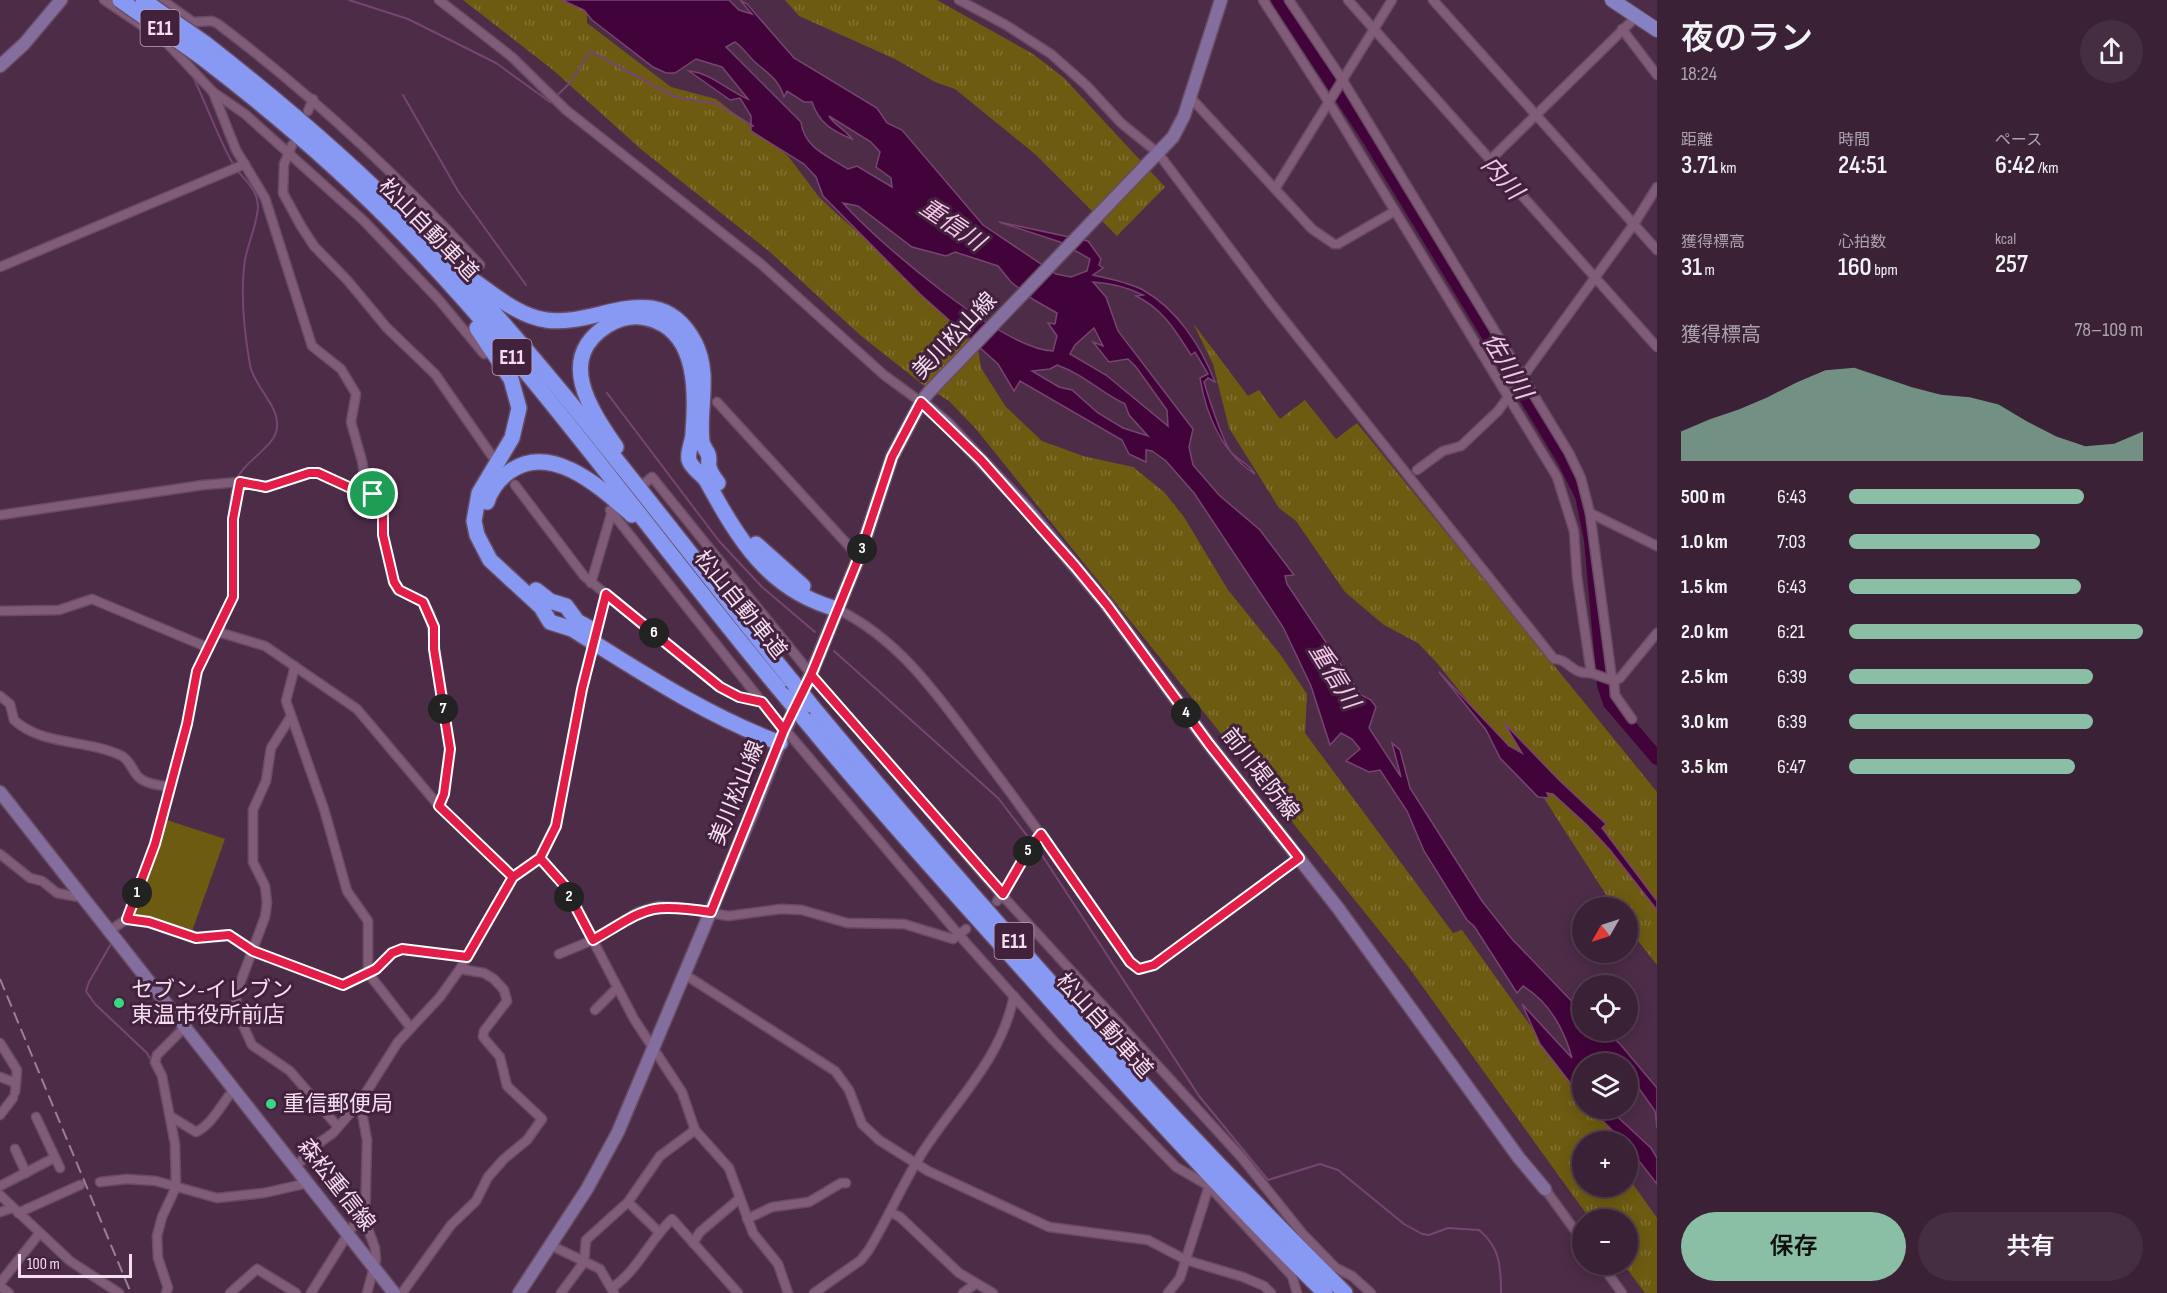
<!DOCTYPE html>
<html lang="ja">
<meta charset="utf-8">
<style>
:root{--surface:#3a2135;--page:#452e41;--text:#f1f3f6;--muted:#aba3ad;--line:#543e50;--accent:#8abfa5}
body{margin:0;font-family:"Sofia Sans Condensed","Noto Sans JP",sans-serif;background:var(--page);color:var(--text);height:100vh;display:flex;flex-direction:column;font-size:22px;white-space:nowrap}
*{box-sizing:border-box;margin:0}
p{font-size:20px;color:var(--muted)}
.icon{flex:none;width:33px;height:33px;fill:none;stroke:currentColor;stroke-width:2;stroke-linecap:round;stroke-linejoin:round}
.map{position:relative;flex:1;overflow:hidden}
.sheet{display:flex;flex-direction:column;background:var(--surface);width:510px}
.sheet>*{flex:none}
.needle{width:39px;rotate:231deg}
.buttons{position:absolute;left:1572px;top:897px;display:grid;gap:12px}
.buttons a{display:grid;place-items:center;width:66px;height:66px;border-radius:50%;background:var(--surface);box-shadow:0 3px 15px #0003,0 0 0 2px var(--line);font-size:30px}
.scale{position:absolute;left:18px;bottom:15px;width:114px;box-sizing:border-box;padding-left:6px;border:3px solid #f4deef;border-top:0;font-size:16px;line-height:21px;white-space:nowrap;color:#f4deef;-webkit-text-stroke:4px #42213c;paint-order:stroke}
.pin{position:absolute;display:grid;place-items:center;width:51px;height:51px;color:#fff;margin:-26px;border:3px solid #fff;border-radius:50%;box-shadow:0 2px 6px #0007}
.km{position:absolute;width:30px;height:30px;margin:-15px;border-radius:50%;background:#222;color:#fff;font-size:16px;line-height:30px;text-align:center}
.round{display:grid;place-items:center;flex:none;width:63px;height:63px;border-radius:32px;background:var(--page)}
.head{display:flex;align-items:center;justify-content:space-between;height:102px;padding:0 24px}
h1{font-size:33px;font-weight:600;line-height:45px}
.figures{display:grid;grid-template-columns:repeat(3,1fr);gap:9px;height:102px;padding:6px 24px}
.figures div{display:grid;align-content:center}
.figures b{font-size:26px;font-weight:600}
.figures small{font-size:16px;font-weight:400}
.figures p{font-size:16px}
.chart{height:168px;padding:12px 24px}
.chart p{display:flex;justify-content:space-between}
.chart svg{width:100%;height:108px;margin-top:6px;fill:var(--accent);opacity:.7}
.button{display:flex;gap:12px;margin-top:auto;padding:12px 24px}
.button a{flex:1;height:69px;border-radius:36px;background:var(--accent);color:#111;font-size:24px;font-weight:600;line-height:69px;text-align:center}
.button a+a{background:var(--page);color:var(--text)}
ul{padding:0 24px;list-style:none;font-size:20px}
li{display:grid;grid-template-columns:96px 72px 1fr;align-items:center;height:45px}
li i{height:15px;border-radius:8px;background:var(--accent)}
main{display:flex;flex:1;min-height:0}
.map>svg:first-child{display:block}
.grass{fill:url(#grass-tufts)}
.park{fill:#6e5b12}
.water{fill:#42033b;stroke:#774571;stroke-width:1.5;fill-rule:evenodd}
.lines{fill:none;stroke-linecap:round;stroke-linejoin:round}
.stream{stroke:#774571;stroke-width:2}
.river{stroke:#42033b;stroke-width:14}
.street-casing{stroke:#684c63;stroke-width:11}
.secondary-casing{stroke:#684c63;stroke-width:15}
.primary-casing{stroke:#684c63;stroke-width:16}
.highway-casing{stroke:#684c63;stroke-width:18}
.street{stroke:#815c79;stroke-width:8}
.secondary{stroke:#836e9d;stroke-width:12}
.primary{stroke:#8581c2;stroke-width:14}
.highway{stroke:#8799f2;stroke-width:15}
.rail{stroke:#9b7f95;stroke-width:2;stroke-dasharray:12 6;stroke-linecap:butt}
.highway-bridge-casing{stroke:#684c63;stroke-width:18;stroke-linecap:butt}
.highway-bridge{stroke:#8799f2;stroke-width:15}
.route-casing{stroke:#fff;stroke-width:12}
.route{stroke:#e11d48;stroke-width:8}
.poi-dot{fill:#38d880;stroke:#42213c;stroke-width:2}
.labels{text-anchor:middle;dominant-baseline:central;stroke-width:6;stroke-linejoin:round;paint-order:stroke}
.shield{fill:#42213c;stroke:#bfa5b9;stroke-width:1.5}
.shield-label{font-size:21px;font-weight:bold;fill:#f4deef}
.street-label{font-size:22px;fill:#f4deef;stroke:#42213c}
.poi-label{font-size:22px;fill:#f4deef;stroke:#42213c;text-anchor:start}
.water-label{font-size:24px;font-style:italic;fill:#f4c7ea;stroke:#42213c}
</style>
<main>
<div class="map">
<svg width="1657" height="1293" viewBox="0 0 1657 1293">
<defs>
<pattern id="grass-tufts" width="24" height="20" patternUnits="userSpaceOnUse" patternTransform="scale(1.5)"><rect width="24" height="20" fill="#6e5b12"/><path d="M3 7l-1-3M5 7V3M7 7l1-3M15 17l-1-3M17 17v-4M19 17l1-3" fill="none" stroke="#837235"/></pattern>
</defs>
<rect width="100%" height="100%" fill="#4d2c47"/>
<g class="grass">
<polygon points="463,0 585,0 587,3 587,23 671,87 716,99 788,156 819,197 838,215 891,261 975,328 981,368 1006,407 1042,441 1083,456 1133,467 1164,492 1184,517 1228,590 1280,654 1307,694 1305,733 1453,933 1462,930 1532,1028 1582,1079 1582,1108 1609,1109 1615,1139 1614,1141 1582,1142 1582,1186 1628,1186 1628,1177 1657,1218 1657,1293 1645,1293 1624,1265 1628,1264 1628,1220 1590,1219 1407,965 976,429 949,401 922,384 860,335 770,252 642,150 553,70"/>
<polygon points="785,0 937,0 1033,54 1064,78 1165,187 1117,236 1035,154 955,89 935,82 895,59 799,16"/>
<polygon points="1193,323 1248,396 1259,390 1280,419 1305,400 1336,439 1357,423 1657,792 1657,965 1628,928 1628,908 1614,907 1536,786 1437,663 1418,643 1384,625 1345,592 1296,521 1279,508 1229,428 1213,364"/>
</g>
<polygon class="park" points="164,819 225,839 191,934 132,914"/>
<g class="water">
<path d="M562,0H729L739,10L752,14L740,0L747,4L794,58L877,108L887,123L902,130L983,225L1056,274L1071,277L1087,271L1090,259L1060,242L999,222L1088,241L1101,259L1099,265L1103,268L1093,275C1109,279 1129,282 1143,290C1177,309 1201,346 1215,382L1208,378L1204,382C1208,396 1223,442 1231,452C1239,461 1249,464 1255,474C1222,453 1206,415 1200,378L1208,374L1195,352L1191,355C1175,330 1163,309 1136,296L1143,295C1127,287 1110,283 1093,282L1106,297L1118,331L1193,429L1189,447L1193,465L1219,495L1260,530L1294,575L1285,576L1287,584L1361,695L1371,700L1376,707L1369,728L1401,777L1392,743L1400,750L1410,788L1482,901L1512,939L1582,1012V1030L1605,1031L1620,1044L1657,1088V1128L1655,1111L1628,1073V1064L1614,1063L1606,1058L1604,1063L1582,1064V1098L1540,1044L1522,1004L1572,1058C1564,1029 1549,1002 1523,986L1517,993L1474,926L1467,920L1424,851L1407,811L1380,770L1369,772L1346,761L1360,749L1352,739L1341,733L1330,745L1311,686L1283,627L1194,493L1166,461L1152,451L1146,450V462L1129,454L1122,440L1020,381L1014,391L998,364L920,294L823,196L816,177L804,164L751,131V116L740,98L730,100L689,71C711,73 728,91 748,99L722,67L696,59L675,73H666L653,67L592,20L584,10ZM735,42C744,48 748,56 756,63C769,74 779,80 784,97L787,91L804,102H812C819,123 832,131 852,139C845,129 835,126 829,116L871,142L880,152L876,167L891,178L892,187L857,166L848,169C828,156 804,148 801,122L726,47ZM843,203L858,206L912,247L946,256L955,252L998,266L1011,282L1034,300L1057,313L1055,324L1048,323L1057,336L1053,351C1004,350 877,242 843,203ZM1094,328L1103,346L1093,342L1109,362L1128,359L1136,367L1167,410L1168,426L1106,375L1070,354L1075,345ZM1057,365C1085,375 1100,392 1125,404L1129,415L1148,436L1123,428L1098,413L1072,390L1059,387L1032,371L1050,369Z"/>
<polygon points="1439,672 1509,746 1522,753 1504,723 1559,780 1606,824 1602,828 1657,901 1657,910 1610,850 1587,825 1553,794 1547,793 1549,798 1538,797 1500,758 1486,730"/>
<polygon points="1591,1109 1609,1109 1651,1148 1657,1158 1657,1184 1628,1147 1628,1142 1623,1141"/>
</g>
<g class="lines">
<g class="stream">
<polyline points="349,0 408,19 496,63 550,102 571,82 590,51 675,97 717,104 753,126"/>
<polyline points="161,42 188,70"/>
<path d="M193,77C207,105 217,136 233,164C241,178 258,188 258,207C257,225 248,243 245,260C240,294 244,331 250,365C254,387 279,405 277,427C276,447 244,460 236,481"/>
<polyline points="403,95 458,191 526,285"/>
<polyline points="607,393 719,541 762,587 815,632"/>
<polyline points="834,651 998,798 1032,842"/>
<path d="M1036,846L1199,1096L1268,1180L1320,1164L1338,1170L1404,1224L1422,1234L1429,1235L1448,1228L1479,1230C1500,1247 1501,1267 1501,1293"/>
<polyline points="112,942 89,982 86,991 95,1004 147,1053 152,1062"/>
<polyline points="153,1235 157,1221"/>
</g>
<polyline class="river" points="1278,0 1371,142 1564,460 1582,496 1591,540 1604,685 1610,703 1657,758"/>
<defs>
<g id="street">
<polyline points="104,0 165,41 213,92 245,114 364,221 439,300 484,354"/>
<path d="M162,0L193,22L212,21L218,24C316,98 398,175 480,265L473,270"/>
<polyline points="439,0 512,57 566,110 761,264 884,375 921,402"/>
<path d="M959,0L1006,25L1051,54L1086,85L1121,123L1158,153L1270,302L1554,659C1570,659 1569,674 1591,673"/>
<polyline points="1263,0 1328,101 1557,477 1574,531 1577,577 1591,673 1614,681"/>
<polyline points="1289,0 1342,79 1569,453 1581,478 1590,513 1612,679"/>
<polyline points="1348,0 1657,347"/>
<polyline points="1433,0 1657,250"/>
<polyline points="1622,29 1657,75"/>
<polyline points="213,92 236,150 265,198 312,346 341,369 356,394 351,422 362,461 365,480 383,513 383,535 394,582 399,590 423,602 430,614 450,749 444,794 439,806"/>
<polyline points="1191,98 1312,229 1334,244 1338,244 1395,211"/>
<polyline points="308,111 313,99"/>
<polyline points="292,145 284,164 283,193 301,226 314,246 348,281 387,328 435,374 492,456"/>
<polyline points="1490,160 1636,17"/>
<polyline points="1275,189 1392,0"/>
<polyline points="0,267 245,164"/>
<polyline points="717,402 859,557"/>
<polyline points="1417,470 1443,451 1461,446 1498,411 1634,224 1657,187"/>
<polyline points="645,483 652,477 811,674 981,872 1242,1158 1302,1233 1336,1268 1352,1276 1371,1293"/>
<polyline points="515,485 584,576 719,687 739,697 761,702"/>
<polyline points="610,510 762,702 959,935 1053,1040 1176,1167 1209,1186 1292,1276 1297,1293"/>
<polyline points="1590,513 1657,546"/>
<polyline points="0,515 203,485 240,482 266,487 309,473 318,473 355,490 373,494"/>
<polyline points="591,583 613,508"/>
<path d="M837,609C905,642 945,706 989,764C1038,829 1084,895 1130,962L1139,969L1154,965L1299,858"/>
<polyline points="0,611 59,610 92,599 209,648"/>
<polyline points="218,632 265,646 357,709 439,806 513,877"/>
<polyline points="295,666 286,701 324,809 347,891 368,921 368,973 411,1028"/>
<path d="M0,696L10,704L14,720C42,746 87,739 122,756C129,760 131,767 136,774C143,784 158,785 170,787L187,724L197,671L233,597V519L236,492L240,482"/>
<polyline points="290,718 271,748 266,781 253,810 253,862 265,886 267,903 265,917 236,994 237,1012 252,1045 290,1071 338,1127"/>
<polyline points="1632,719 1615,695 1614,681 1620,678 1657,633"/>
<polyline points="0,854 30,878 42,881 57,893 84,898"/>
<polyline points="540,858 564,885 634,1019 682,1092 695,1130 729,1168 753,1233 778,1264 788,1293"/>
<polyline points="997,901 1041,834"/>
<polyline points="127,919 155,844 170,787"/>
<polyline points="109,931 127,919 149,922 196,937 229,935 253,951 343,985 376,969 392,953 402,949 467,957"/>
<polyline points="559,954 593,940 638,912 658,906 678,907 728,916 781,909 802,910 847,923 904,924 953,939 966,929"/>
<polyline points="684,974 835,1071 849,1090 862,1124 879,1140 928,1171 1049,1227 1148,1240 1186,1260 1243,1277 1264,1286 1271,1293"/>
<polyline points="595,1010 617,988"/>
<polyline points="0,1043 17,1070 16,1083"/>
<polyline points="0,1077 16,1083 15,1092"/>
<polyline points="0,1115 13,1098"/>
<path d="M170,1116L196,1132C212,1125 222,1103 234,1089"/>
<polyline points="36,1117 60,1168"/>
<polyline points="15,1149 26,1173"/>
<polyline points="296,1167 312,1148 333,1133 360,1102"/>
<polyline points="100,1182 127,1179 156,1181 217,1198 264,1193 308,1183"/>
<polyline points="0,1186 54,1158"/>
<polyline points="1545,1189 1582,1240"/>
<polyline points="0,1195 70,1261 119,1293"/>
<polyline points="628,1202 659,1232"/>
<polyline points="0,1212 12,1208"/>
<polyline points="890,1212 900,1217 959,1273 993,1293"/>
<polyline points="18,1213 80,1185"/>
<polyline points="747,1219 772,1207 809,1202 841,1183 846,1183"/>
<polyline points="693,1243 700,1232 739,1199"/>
<polyline points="550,1245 600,1269 614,1293"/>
<polyline points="1601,1264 1622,1293"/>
<polyline points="0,1283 39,1234"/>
<polyline points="0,1286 9,1293"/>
<path d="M612,1288C638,1270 649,1241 672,1219L738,1293"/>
<polyline points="166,1293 168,1288 158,1258 157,1236 162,1217 176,1187 175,1144 162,1076 155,1062 157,1055 185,1027"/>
<polyline points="230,1293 257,1269 296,1293"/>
<polyline points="311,1293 365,1207"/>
<polyline points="367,1293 376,1260 375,1248 365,1221 367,1140 360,1102 398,1042 440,997 460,969 513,877 540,858 556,826 582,689 606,594"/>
<polyline points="402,1293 451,1225 476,1201 488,1177 504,1159 527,1140 542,1119 507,1086 500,1057 483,1037 484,1031 507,1001 504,990 494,979 484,973 460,969"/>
<polyline points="561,1293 584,1262 586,1240 628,1202 660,1156 695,1130"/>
<path d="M814,1293L861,1260L868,1251C888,1219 903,1182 924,1150C958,1098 1001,1059 1014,996"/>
<polyline points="963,1293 975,1284"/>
<polyline points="1168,1293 1180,1278 1209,1186"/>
</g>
<g id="secondary">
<polyline points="0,66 24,44 61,0"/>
<polyline points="921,402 946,423 1026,508 1107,605 1209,744 1338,908 1519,1158 1545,1189"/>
<polyline points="0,792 394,1293"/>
<polyline points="519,1293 587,1189 618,1132 752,813 785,730 811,674 859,557 892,457 921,402 929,392 1173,137 1184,116 1221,0"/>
</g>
<polyline id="primary" points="1612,0 1657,30"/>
<g id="highway">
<path d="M206,44C279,101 350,161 414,227C552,367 668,529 792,681"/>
<path d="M200,56C272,111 341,170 404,235C543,378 657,544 785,696"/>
<path d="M467,276C491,292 517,316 546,320C598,328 659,274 695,343C711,375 698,408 702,442C703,446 706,450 708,454C710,459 708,462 709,467C710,472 715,479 718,483"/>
<path d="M477,328L511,379L519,408L512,438L479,493L474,521L477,535L490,560L541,607L550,622L572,629C639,671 705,715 780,743"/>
<path d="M616,447C590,409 555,358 608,325C623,316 640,314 656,321C698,337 696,396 693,433C693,442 687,452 689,460C691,468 701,473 706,480C739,540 768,590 837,609"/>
<path d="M487,502C491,489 498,480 509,472C551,441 601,488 632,515"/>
<polyline points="756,544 803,586"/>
<polyline points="536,590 550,601 566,606 577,621 593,630"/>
<path d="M811,705C980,908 1157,1107 1345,1293"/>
<path d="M804,719C879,810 958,897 1037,985C1130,1090 1225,1195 1325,1293"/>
</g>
</defs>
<use href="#street" class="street-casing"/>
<use href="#secondary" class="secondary-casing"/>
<use href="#primary" class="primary-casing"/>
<use href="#highway" class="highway-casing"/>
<use href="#street" class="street"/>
<use href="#secondary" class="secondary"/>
<use href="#primary" class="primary"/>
<use href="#highway" class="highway"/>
<polyline class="rail" points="0,979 131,1293"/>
<defs>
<g id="highway-bridge">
<polyline points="120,0 200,56"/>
<polyline points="143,0 206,44"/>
<polyline points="792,681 811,705"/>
<polyline points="785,696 804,719"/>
</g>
</defs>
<use href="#highway-bridge" class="highway-bridge-casing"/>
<use href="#highway-bridge" class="highway-bridge"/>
</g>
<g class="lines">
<defs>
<path id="route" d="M373,494L355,490L318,473H309L266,487L240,482L233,519V597L197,671L187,724L155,844L127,919L149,922L196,938L229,935L253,951L343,985L376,969L392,953L402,949L467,957L513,877L540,858L564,885L593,940C647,909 645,902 711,912L784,730L811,675L859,557L892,457L921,402L981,460L1075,566L1107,605L1209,744L1299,858L1154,965L1139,969L1130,962L1041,834L1029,849L1003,894L811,675L784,730L762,702L739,697L720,687L606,594L582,689L556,826L540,858L513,877L439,806L444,794L450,749L434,649V627L423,602L399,590L394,582L383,535V513L373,494"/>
</defs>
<use href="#route" class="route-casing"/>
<use href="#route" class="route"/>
</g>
<g class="poi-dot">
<circle cx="119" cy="1003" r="6"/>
<circle cx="271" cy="1104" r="6"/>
</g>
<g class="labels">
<g class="shield">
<rect x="140.5" y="10" width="39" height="36" rx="4.5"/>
<rect x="492.5" y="339" width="39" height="36" rx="4.5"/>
<rect x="994.5" y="923" width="39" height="36" rx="4.5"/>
</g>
<g class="shield-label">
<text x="160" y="28">E11</text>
<text x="512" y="357">E11</text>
<text x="1014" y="941">E11</text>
</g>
<g class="street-label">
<text transform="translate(428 230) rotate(46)">松山自動車道</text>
<text transform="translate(955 336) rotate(-46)">美川松山線</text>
<text transform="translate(740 605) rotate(51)">松山自動車道</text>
<text transform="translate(1260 774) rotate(52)">前川堤防線</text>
<text transform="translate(737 793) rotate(-68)">美川松山線</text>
<text transform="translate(1104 1026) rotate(48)">松山自動車道</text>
<text transform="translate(336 1185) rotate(52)">森松重信線</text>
</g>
<g class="poi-label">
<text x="131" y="990">セブン-イレブン<tspan x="131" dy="25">東温市役所前店</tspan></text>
<text x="283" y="1104">重信郵便局</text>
</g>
<g class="water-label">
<text transform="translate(1502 178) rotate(48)">内川</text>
<text transform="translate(952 225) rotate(34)">重信川</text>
<text transform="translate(1507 366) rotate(59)">佐川川</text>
<text transform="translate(1334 676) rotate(58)">重信川</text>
</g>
</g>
</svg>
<div class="buttons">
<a><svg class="needle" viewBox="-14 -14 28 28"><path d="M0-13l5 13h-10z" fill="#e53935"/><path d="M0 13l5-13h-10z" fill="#aba3ad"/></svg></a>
<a><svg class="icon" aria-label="locate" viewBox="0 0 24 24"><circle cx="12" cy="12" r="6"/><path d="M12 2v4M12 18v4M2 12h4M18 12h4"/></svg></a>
<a><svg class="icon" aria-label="layers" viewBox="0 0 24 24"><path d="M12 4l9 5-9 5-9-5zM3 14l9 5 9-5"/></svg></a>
<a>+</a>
<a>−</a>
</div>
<div class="scale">100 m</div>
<div class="pin" style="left:373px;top:494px;background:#1e9e55"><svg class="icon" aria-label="arrive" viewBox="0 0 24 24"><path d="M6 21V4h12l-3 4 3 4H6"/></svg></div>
<b class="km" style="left:137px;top:893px">1</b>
<b class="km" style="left:569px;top:897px">2</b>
<b class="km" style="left:862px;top:549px">3</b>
<b class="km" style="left:1186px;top:713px">4</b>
<b class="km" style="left:1028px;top:851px">5</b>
<b class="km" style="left:654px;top:633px">6</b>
<b class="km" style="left:443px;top:709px">7</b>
</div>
<section class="sheet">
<div class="head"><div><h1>夜のラン</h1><p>18:24</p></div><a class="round"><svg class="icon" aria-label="share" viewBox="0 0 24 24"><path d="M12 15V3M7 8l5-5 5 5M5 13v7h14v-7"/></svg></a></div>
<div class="figures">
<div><p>距離</p><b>3.71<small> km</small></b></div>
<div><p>時間</p><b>24:51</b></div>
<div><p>ペース</p><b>6:42<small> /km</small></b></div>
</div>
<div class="figures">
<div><p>獲得標高</p><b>31<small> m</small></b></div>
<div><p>心拍数</p><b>160<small> bpm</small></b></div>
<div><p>kcal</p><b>257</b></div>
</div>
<div class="chart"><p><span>獲得標高</span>78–109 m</p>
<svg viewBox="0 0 160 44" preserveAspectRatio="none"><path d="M0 44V32L10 27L20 23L30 18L40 12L50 7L60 6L70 10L80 14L90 17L100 18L110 21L120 28L130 34L140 38L150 37L160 32V44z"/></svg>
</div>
<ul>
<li><b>500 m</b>6:43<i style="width:80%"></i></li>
<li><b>1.0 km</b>7:03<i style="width:65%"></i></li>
<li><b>1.5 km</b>6:43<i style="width:79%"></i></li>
<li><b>2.0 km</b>6:21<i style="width:100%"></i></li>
<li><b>2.5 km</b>6:39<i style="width:83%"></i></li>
<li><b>3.0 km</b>6:39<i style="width:83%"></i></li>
<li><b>3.5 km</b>6:47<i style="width:77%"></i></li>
</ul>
<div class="button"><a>保存</a><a>共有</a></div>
</section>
</main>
